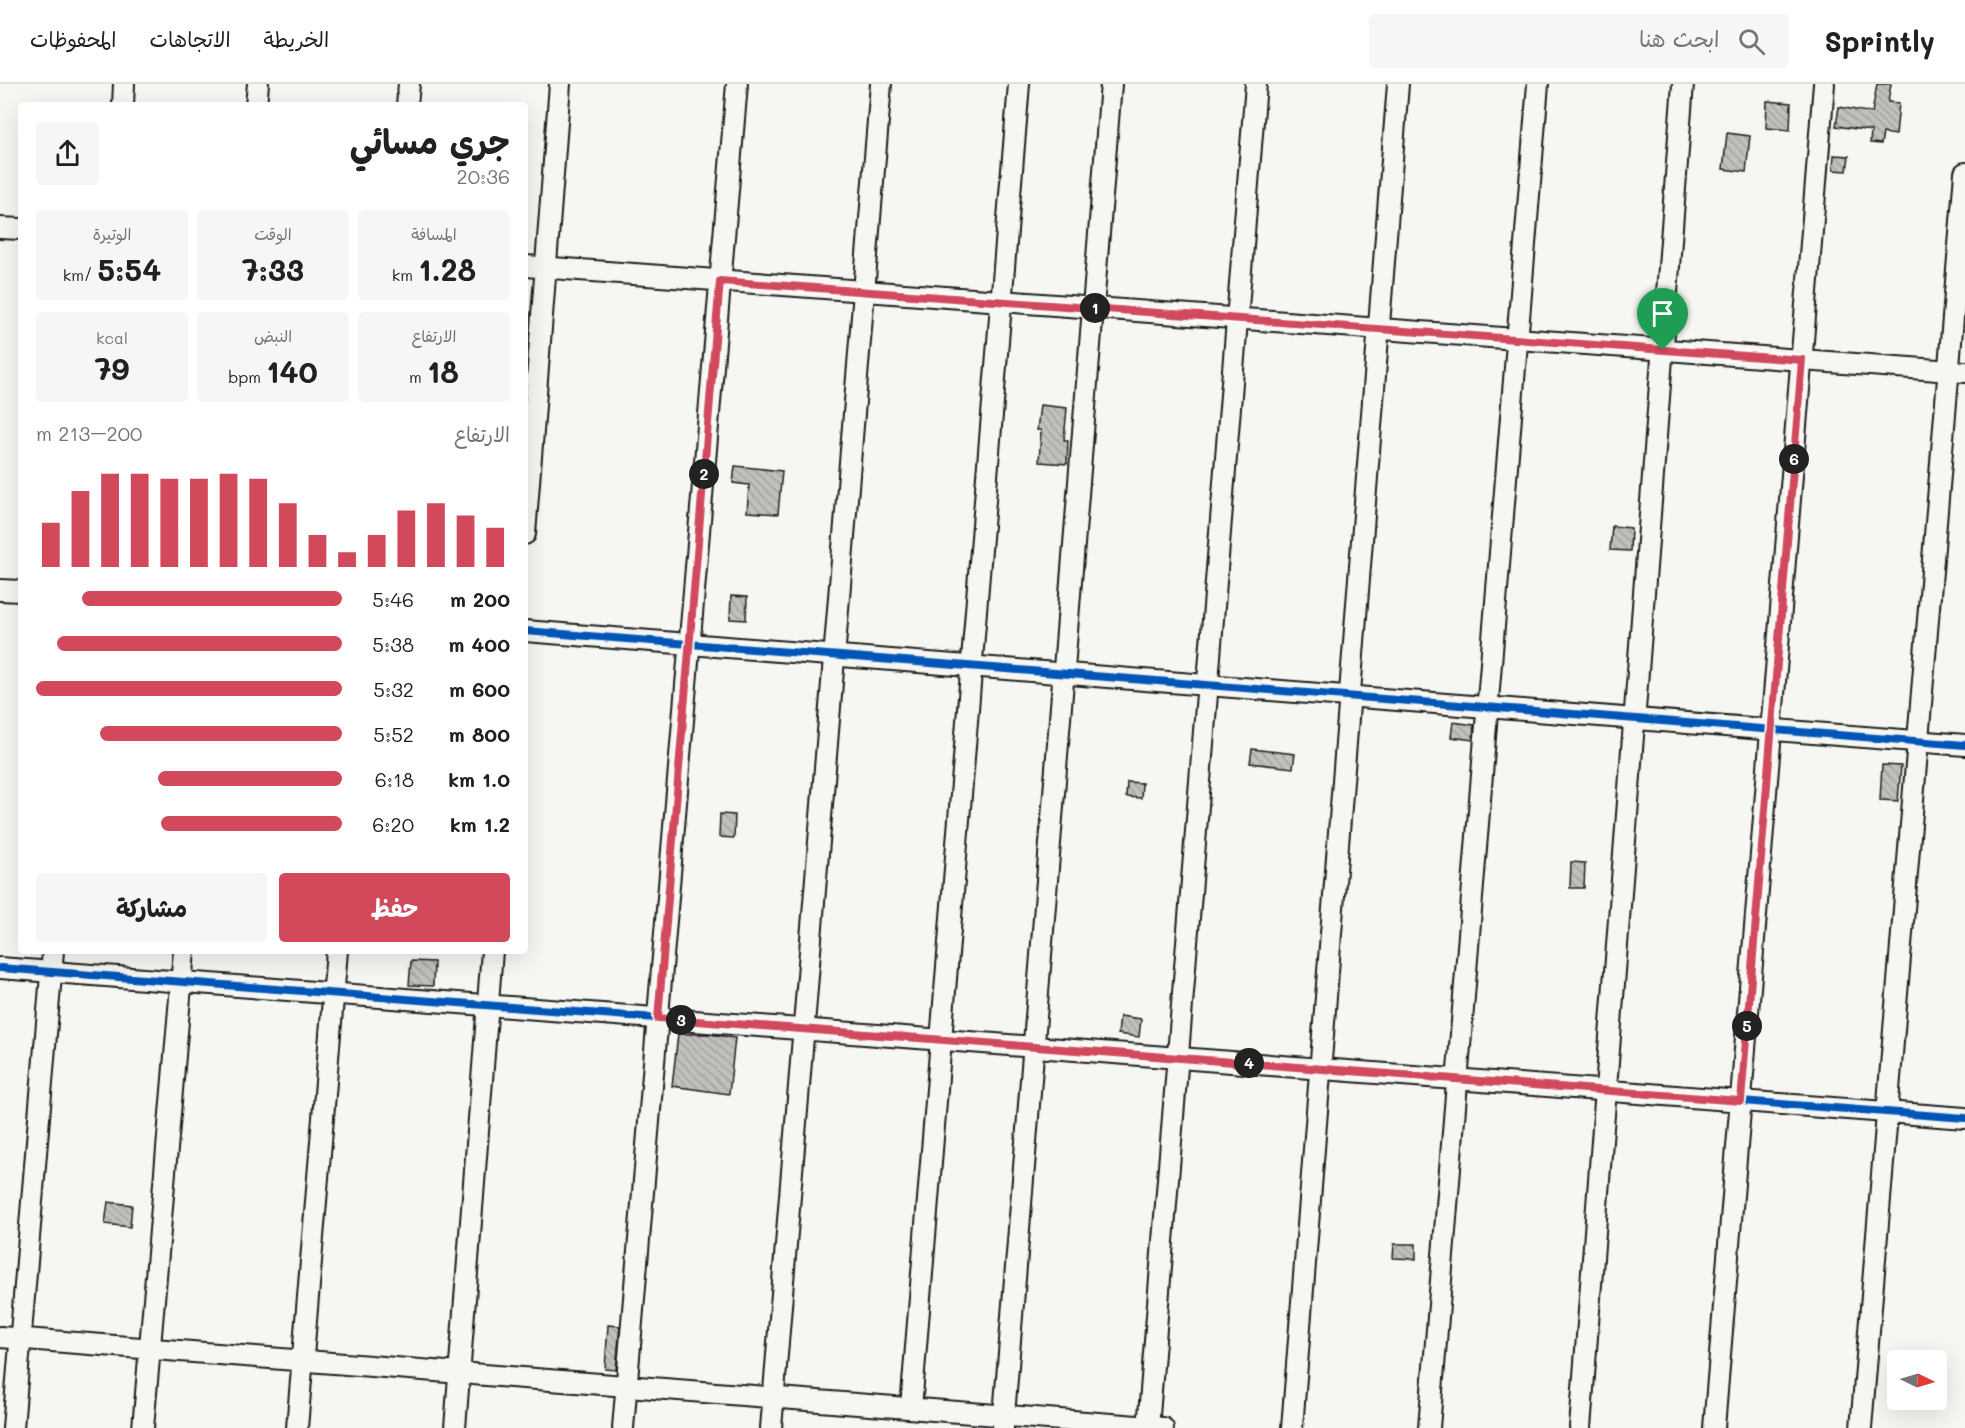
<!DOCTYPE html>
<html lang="ar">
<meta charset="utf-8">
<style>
:root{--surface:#fff;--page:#f6f6f6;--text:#202124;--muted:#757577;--line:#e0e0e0;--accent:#d1495b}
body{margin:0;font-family:Mali,"Playpen Sans Arabic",sans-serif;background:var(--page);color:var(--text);direction:rtl;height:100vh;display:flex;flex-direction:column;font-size:22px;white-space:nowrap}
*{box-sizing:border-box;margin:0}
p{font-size:20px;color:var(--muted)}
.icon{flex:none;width:33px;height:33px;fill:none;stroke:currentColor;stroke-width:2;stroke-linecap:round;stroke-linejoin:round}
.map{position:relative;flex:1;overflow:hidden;direction:ltr}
.panel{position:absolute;left:18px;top:18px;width:510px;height:852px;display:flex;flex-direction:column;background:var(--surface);border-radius:6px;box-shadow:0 6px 24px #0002;direction:rtl}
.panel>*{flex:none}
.needle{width:39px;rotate:95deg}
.controls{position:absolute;left:1887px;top:1266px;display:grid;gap:12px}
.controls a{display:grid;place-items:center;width:60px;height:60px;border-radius:6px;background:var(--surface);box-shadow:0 6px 24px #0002;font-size:30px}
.pin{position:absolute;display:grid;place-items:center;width:51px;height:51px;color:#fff;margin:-62px -26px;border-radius:50% 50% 50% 0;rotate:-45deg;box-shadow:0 0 6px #0007}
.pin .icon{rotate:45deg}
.km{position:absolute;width:30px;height:30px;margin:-15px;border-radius:50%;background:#222;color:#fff;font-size:16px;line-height:30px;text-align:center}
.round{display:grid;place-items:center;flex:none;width:63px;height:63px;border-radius:6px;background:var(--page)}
.head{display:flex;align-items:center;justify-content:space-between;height:102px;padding:0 18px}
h1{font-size:33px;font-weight:700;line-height:45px}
.metrics{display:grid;grid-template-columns:repeat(3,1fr);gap:9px;height:102px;padding:6px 18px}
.metrics div{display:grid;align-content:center;border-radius:6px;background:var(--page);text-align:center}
.metrics b{font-size:30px;font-weight:700}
.metrics small{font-size:16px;font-weight:400}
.metrics p{font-size:16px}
.chart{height:168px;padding:12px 18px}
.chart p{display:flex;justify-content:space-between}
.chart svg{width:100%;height:108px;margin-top:6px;stroke:var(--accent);stroke-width:6}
.primary-button{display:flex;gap:12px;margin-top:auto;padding:12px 18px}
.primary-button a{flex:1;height:69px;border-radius:6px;background:var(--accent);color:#fff;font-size:24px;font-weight:700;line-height:69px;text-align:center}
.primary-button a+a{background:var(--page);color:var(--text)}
ul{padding:0 18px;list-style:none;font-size:20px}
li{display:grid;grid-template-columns:96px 72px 1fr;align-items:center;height:45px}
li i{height:15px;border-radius:8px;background:var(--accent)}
header{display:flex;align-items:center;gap:36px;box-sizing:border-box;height:84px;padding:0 30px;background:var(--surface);border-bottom:2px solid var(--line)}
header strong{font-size:28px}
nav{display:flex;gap:33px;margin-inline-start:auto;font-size:21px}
.search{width:420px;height:54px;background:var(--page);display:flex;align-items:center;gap:15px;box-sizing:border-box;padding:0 21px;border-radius:6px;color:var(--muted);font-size:22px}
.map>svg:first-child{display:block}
.building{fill:url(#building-back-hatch);stroke:#1c1c1c;stroke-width:1.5}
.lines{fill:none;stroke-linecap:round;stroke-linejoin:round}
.street-casing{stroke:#1c1c1c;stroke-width:24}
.street{stroke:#f6f6f2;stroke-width:20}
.cycleway-casing{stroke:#f6f6f2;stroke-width:11}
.cycleway{stroke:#0057b8;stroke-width:8}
.route-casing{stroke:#fff;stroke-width:12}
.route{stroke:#d1495b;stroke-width:8}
</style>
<header>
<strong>Sprintly</strong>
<div class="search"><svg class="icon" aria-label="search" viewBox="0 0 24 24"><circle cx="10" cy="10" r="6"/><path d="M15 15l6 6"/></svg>ابحث هنا</div>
<nav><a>الخريطة</a><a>الاتجاهات</a><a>المحفوظات</a></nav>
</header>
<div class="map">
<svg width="1965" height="1344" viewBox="0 0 1965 1344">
<defs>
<pattern id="building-back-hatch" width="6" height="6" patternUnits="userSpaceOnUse" patternTransform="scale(1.5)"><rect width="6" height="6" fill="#c0c0bd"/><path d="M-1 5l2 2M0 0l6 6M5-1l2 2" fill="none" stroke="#a4a4a2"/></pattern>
</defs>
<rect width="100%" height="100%" fill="#f6f6f2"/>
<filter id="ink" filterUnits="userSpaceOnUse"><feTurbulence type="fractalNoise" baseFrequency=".0167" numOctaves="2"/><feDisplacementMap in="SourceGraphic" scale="12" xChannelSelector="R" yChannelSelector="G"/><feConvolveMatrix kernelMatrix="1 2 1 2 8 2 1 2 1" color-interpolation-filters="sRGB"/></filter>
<g filter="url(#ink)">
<g class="building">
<polygon points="1877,0 1891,0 1888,18 1899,19 1896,51 1883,49 1881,60 1870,59 1871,47 1836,42 1839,23 1872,29"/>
<polygon points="1767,17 1791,19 1790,46 1766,44"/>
<polygon points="1727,49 1750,52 1746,88 1723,85"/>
<polygon points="1834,71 1849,72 1847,87 1833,86"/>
<polygon points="1040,321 1067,324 1064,356 1068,356 1067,380 1039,378 1041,346 1037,346"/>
<polygon points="735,382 782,387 778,430 747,428 749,401 733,399"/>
<polygon points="1612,442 1631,444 1630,467 1610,466"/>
<polygon points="731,512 747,513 746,536 730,535"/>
<polygon points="1453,638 1474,641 1473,656 1451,653"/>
<polygon points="1252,665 1295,670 1293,684 1250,679"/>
<polygon points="1882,681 1901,682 1898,717 1880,716"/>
<polygon points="1127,698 1142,699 1141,714 1126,713"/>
<polygon points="720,730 735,731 734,754 719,753"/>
<polygon points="1571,778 1585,779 1584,804 1570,804"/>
<polygon points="411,877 434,878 433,902 409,901"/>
<polygon points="1120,932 1141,935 1139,953 1118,950"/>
<polygon points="678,950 709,950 735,954 729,1010 672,1002"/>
<polygon points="108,1118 132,1121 130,1143 105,1140"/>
<polygon points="1394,1160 1416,1160 1416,1175 1393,1174"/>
<polygon points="608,1241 620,1242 616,1286 605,1285"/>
</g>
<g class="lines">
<defs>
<g id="street">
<polyline points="123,21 124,0"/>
<polyline points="256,21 258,0"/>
<polyline points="407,21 409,0"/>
<polyline points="0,144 21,145"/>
<polyline points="525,182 1965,288"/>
<polyline points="525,450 560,0"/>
<polyline points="0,506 21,507"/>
<polyline points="525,547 1965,661"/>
<polyline points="0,884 1965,1034"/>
<polyline points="0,1253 1163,1344"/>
<polyline points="911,1324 1019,0"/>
<polyline points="13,1344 53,867"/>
<polyline points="143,1344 184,867"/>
<polyline points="297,1344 337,867"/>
<polyline points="455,1344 492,867"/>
<polyline points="623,1344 737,0"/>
<polyline points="771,1344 881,0"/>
<polyline points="1003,1344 1111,0"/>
<polyline points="1148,1344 1256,0"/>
<polyline points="1292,1344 1398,0"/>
<polyline points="1429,1344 1538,0"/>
<polyline points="1580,1344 1683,0"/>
<polyline points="1714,1344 1824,0"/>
<polyline points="1861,1344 1965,89"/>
</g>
</defs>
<use href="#street" class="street-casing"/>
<use href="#street" class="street"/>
<defs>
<g id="cycleway">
<polyline points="525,547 1965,661"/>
<polyline points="0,884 1965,1034"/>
</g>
</defs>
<use href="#cycleway" class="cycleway-casing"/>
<use href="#cycleway" class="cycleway"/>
</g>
</g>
<g class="lines" filter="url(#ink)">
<defs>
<polygon id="route" points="720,197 1802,276 1741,1017 658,934"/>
</defs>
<use href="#route" class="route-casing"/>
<use href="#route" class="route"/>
</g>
</svg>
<div class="controls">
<a><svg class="needle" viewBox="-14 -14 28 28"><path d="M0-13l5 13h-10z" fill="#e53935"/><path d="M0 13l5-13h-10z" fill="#757577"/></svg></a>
</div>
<div class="pin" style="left:1663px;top:266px;background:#1e9e55"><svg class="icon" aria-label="arrive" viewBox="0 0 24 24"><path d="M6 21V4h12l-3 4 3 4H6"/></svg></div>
<b class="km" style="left:1095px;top:224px">1</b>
<b class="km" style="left:704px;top:390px">2</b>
<b class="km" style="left:681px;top:936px">3</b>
<b class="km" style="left:1249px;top:979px">4</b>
<b class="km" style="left:1747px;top:942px">5</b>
<b class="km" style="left:1794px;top:375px">6</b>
<section class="panel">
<div class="head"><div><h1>جري مسائي</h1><p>20:36</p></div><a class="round"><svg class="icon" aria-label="share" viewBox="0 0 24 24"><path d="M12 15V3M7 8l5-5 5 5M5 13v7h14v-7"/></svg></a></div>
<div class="metrics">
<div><p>المسافة</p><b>1.28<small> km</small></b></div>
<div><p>الوقت</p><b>7:33</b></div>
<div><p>الوتيرة</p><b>5:54<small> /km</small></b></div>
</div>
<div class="metrics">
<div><p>الارتفاع</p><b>18<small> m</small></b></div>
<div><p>النبض</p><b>140<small> bpm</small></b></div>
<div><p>kcal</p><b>79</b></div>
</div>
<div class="chart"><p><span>الارتفاع</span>200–213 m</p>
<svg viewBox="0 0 160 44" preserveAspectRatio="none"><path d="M5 44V26M15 44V13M25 44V6M35 44V6M45 44V8M55 44V8M65 44V6M75 44V8M85 44V18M95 44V31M105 44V38M115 44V31M125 44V21M135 44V18M145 44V23M155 44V28"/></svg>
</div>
<ul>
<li><b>200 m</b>5:46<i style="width:85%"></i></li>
<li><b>400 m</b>5:38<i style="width:93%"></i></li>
<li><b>600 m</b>5:32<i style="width:100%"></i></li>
<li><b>800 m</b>5:52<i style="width:79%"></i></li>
<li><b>1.0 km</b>6:18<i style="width:60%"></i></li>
<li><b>1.2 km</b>6:20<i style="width:59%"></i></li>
</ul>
<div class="primary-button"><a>حفظ</a><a>مشاركة</a></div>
</section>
</div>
